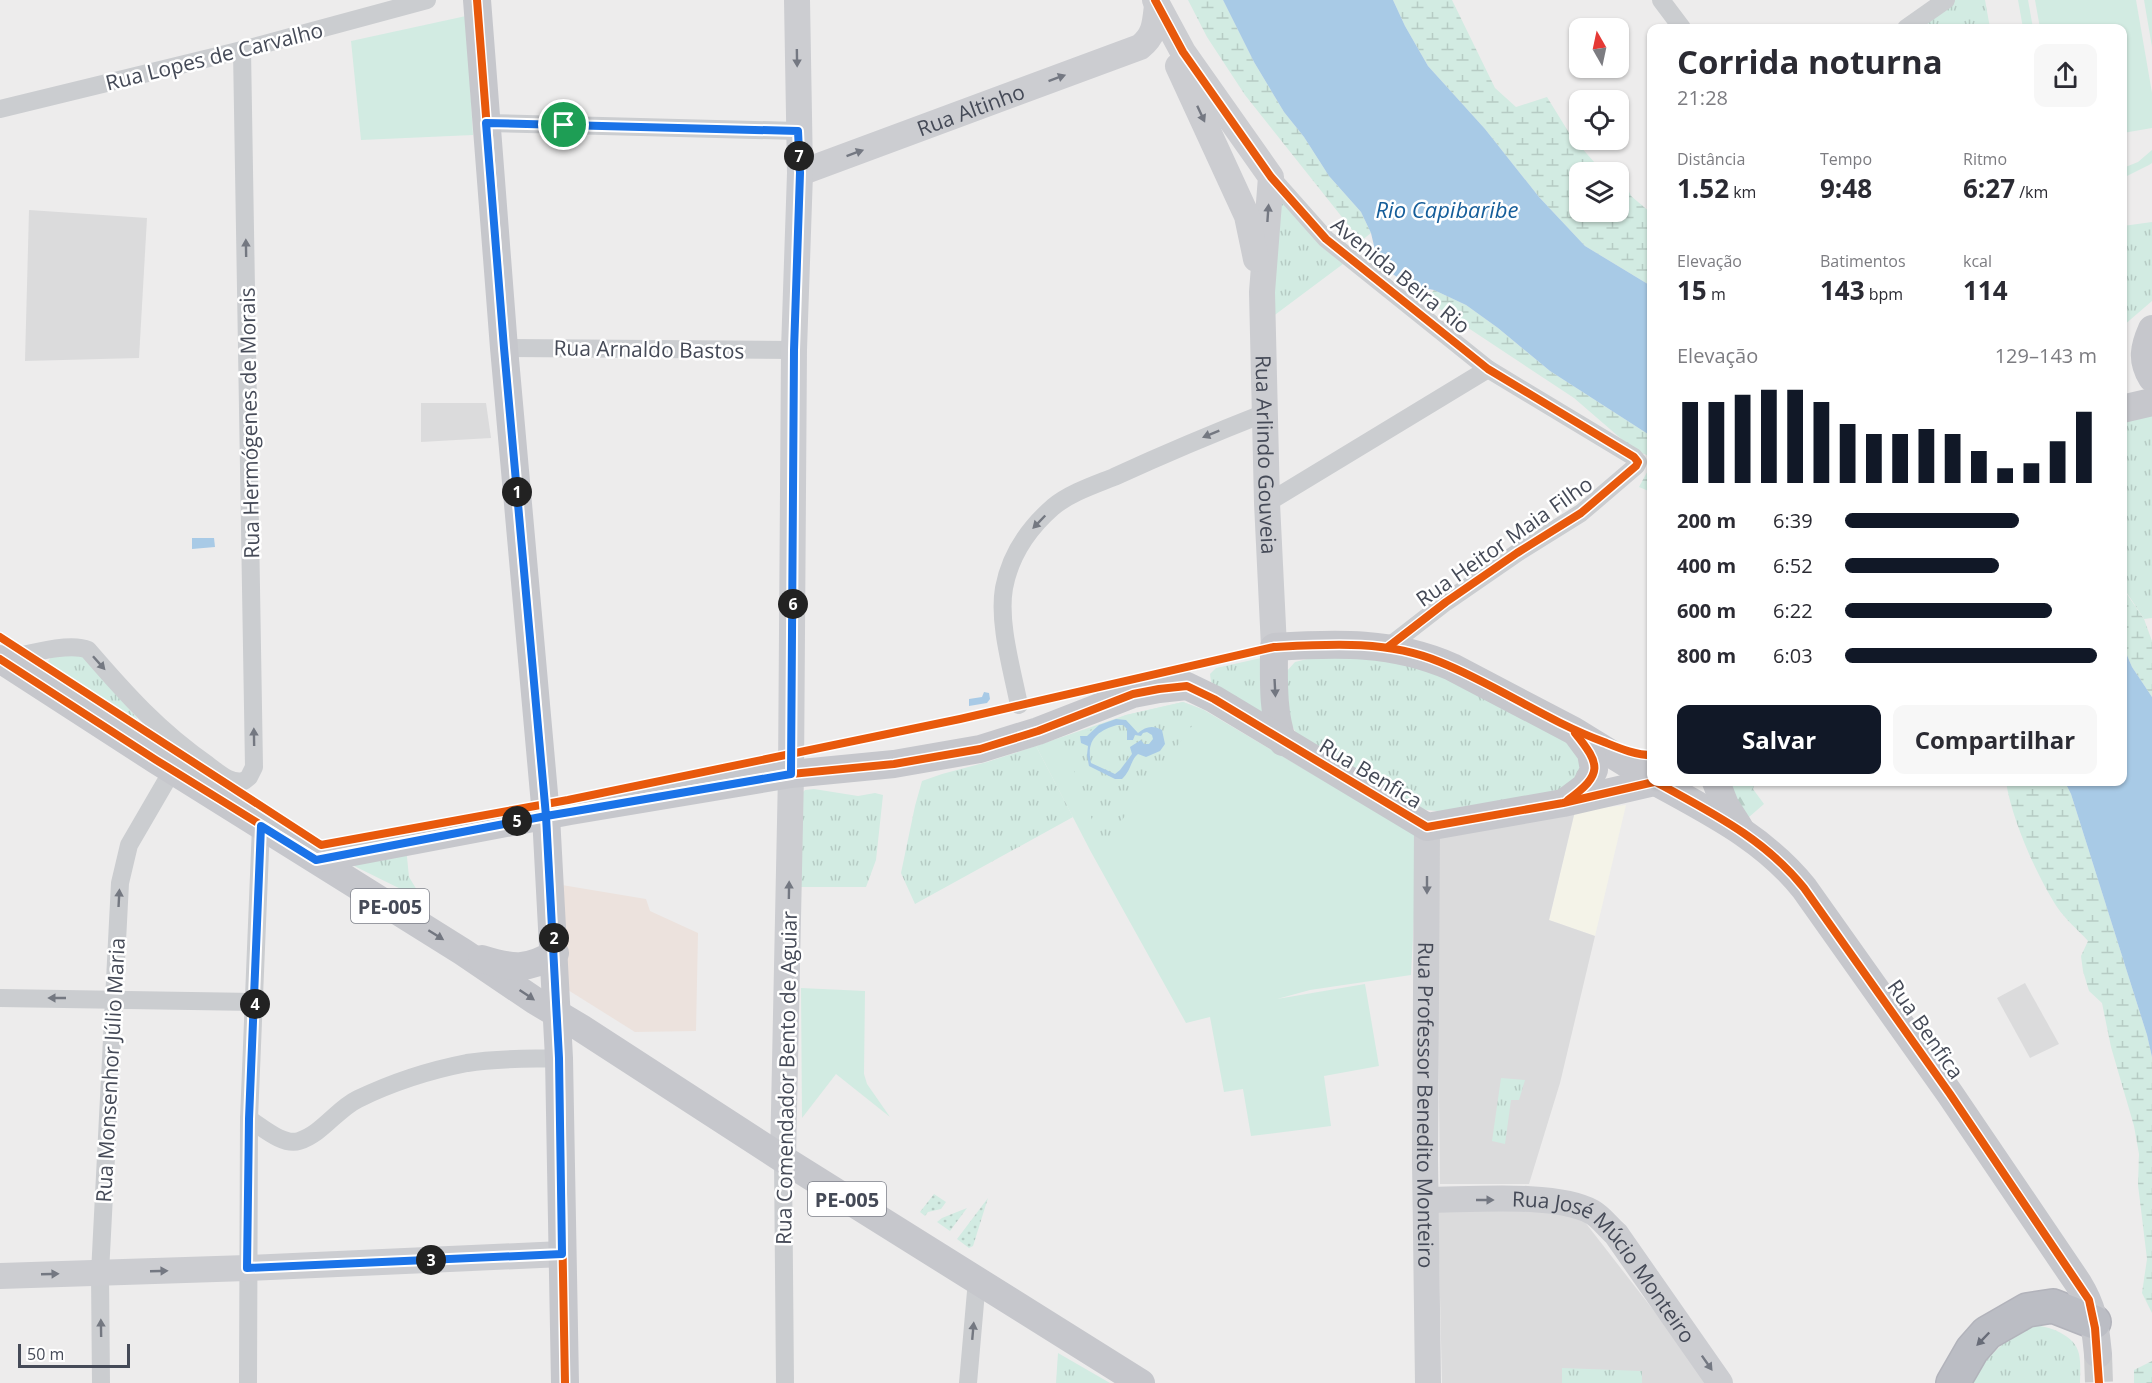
<!DOCTYPE html>
<html lang="pt">
<meta charset="utf-8">
<style>
:root{--surface:#fff;--page:#f7f7f7;--text:#2b2b33;--muted:#7c7c81;--accent:#111827}
body{margin:0;font-family:"Open Sans",sans-serif;background:var(--page);color:var(--text);height:100vh;display:flex;flex-direction:column;font-size:22px;white-space:nowrap}
*{box-sizing:border-box;margin:0}
p{font-size:20px;color:var(--muted)}
.icon{flex:none;width:33px;height:33px;fill:none;stroke:currentColor;stroke-width:2;stroke-linecap:round;stroke-linejoin:round}
.map{position:relative;flex:1;overflow:hidden}
.drawer{position:absolute;left:1647px;top:24px;width:480px;height:762px;display:flex;flex-direction:column;background:var(--surface);border-radius:12px;box-shadow:0 2px 4px #0004}
.drawer>*{flex:none}
.needle{width:39px;rotate:351deg}
.controls{position:absolute;left:1569px;top:18px;display:grid;gap:12px}
.controls a{display:grid;place-items:center;width:60px;height:60px;border-radius:12px;background:var(--surface);box-shadow:0 2px 4px #0004;font-size:30px}
.scale{position:absolute;left:18px;bottom:15px;width:112px;box-sizing:border-box;padding-left:6px;border:3px solid #454a57;border-top:0;font-size:16px;line-height:21px;white-space:nowrap;color:#454a57;-webkit-text-stroke:4px #fff;paint-order:stroke}
.pin{position:absolute;display:grid;place-items:center;width:51px;height:51px;color:#fff;margin:-26px;border:3px solid #fff;border-radius:50%;box-shadow:0 2px 6px #0007}
.km{position:absolute;width:30px;height:30px;margin:-15px;border-radius:50%;background:#222;color:#fff;font-size:16px;line-height:30px;text-align:center}
.round{display:grid;place-items:center;flex:none;width:63px;height:63px;border-radius:12px;background:var(--page)}
.summary{display:flex;align-items:center;justify-content:space-between;height:102px;padding:0 30px}
h1{font-size:33px;font-weight:700;line-height:45px}
.metrics{display:grid;grid-template-columns:repeat(3,1fr);gap:9px;height:102px;padding:6px 30px}
.metrics div{display:grid;align-content:center}
.metrics b{font-size:26px;font-weight:700}
.metrics small{font-size:16px;font-weight:400}
.metrics p{font-size:16px}
.chart{height:168px;padding:12px 30px}
.chart p{display:flex;justify-content:space-between}
.chart svg{width:100%;height:108px;margin-top:6px;stroke:var(--accent);stroke-width:6}
.cta{display:flex;gap:12px;margin-top:auto;padding:12px 30px}
.cta a{flex:1;height:69px;border-radius:12px;background:var(--accent);color:#fff;font-size:24px;font-weight:700;line-height:69px;text-align:center}
.cta a+a{background:var(--page);color:var(--text)}
ul{padding:0 30px;list-style:none;font-size:20px}
li{display:grid;grid-template-columns:96px 72px 1fr;align-items:center;height:45px}
li i{height:15px;border-radius:8px;background:var(--accent)}
.map>svg:first-child{display:block}
.commercial{fill:#f4f3e8}
.education{fill:#dbdbdc}
.medical{fill:#ece2dd}
.grass{fill:#d2ebe2}
.forest{fill:url(#forest-firs)}
.wetland{fill:url(#wetland-marsh)}
.park{fill:url(#park-tufts)}
.garden{fill:url(#garden-dots)}
.water{fill:#a8cae6;fill-rule:evenodd}
.lines{fill:none;stroke-linecap:round;stroke-linejoin:round}
.primary-tunnel{stroke:#cbccce;stroke-width:28;stroke-dasharray:28 14;stroke-linecap:butt}
.highway-casing{stroke:#b2b3bb;stroke-width:36}
.street{stroke:#cbcdd0;stroke-width:18}
.secondary{stroke:#cccdd1;stroke-width:26}
.primary{stroke:#c6c7cc;stroke-width:28}
.highway{stroke:#bbbdc4;stroke-width:33}
.cycleway-casing{stroke:#fff;stroke-width:11}
.cycleway{stroke:#e8590c;stroke-width:8}
.oneway{fill:#747882}
.oneway2{fill:#747881}
.oneway3{fill:#727680}
.oneway4{fill:#686c78}
.route-casing{stroke:#fff;stroke-width:12}
.route{stroke:#1a73e8;stroke-width:8}
.labels{text-anchor:middle;dominant-baseline:central;stroke-width:5;stroke-linejoin:round;paint-order:stroke}
.shield{fill:#fff;stroke:#7d8089;stroke-width:1.5}
.shield-label{font-size:20px;font-weight:bold;fill:#454a57}
.street-label{font-size:21px;fill:#454a57;stroke:#fff}
.water-label{font-size:22px;font-style:italic;fill:#165e9a;stroke:#fff}
</style>
<div class="map">
<svg width="2152" height="1383" viewBox="0 0 2152 1383">
<defs>
<pattern id="forest-firs" width="22" height="20" patternUnits="userSpaceOnUse" patternTransform="scale(1.5)"><rect width="22" height="20" fill="#d2ebe2"/><path d="M5 1l3.5 6h-7zM16 11l3.5 6h-7z" fill="#b6cbc4"/></pattern>
<pattern id="wetland-marsh" width="20" height="14" patternUnits="userSpaceOnUse" patternTransform="scale(1.5)"><rect width="20" height="14" fill="#d2ebe2"/><path d="M1 5h8M5 5V1M11 12h8M15 12V8" fill="none" stroke="#b6cbc4"/></pattern>
<pattern id="park-tufts" width="24" height="20" patternUnits="userSpaceOnUse" patternTransform="scale(1.5)"><rect width="24" height="20" fill="#d2ebe2"/><path d="M3 7l-1-3M5 7V3M7 7l1-3M15 17l-1-3M17 17v-4M19 17l1-3" fill="none" stroke="#b6cbc4"/></pattern>
<pattern id="garden-dots" width="8" height="8" patternUnits="userSpaceOnUse" patternTransform="scale(1.5)"><rect width="8" height="8" fill="#d2ebe2"/><path d="M2 2h.1M6 6h.1" fill="none" stroke="#b6cbc4" stroke-width="1.8" stroke-linecap="round"/></pattern>
</defs>
<rect width="100%" height="100%" fill="#edecec"/>
<polygon class="commercial" points="1626,805 1595,936 1549,920 1575,811"/>
<g class="education">
<polygon points="29,210 147,218 139,358 25,361"/>
<polygon points="421,403 486,403 491,438 421,442"/>
<polygon points="1575,811 1549,920 1595,936 1560,1083 1529,1184 1440,1184 1436,837"/>
<polygon points="2025,983 2059,1044 2030,1058 1997,998"/>
<polygon points="1540,1208 1581,1217 1710,1383 1442,1383 1438,1211"/>
</g>
<polygon class="medical" points="562,885 646,899 650,911 698,933 696,1031 635,1032 568,990"/>
<g class="grass">
<polygon points="2018,0 2028,0 2033,28 2023,28"/>
<polygon points="2035,0 2136,0 2152,93 2152,128 2123,133 2122,28 2040,28"/>
<polygon points="2144,0 2152,0 2152,47"/>
<polygon points="466,16 473,135 361,140 351,41"/>
<polygon points="2152,150 2152,163 2149,165 2123,178 2123,168 2138,162"/>
<polygon points="1183,702 1204,710 1414,834 1417,859 1411,975 1310,990 1277,999 1365,984 1379,1066 1324,1076 1331,1126 1251,1136 1243,1089 1224,1092 1210,1017 1186,1023 1091,852 1036,746 1126,715"/>
<polygon points="801,988 865,991 864,1074 867,1084 890,1117 836,1074 802,1118"/>
</g>
<polygon class="forest" points="1718,782 1755,782 1753,789 1764,804 1741,824"/>
<g class="wetland">
<polygon points="1188,0 1223,0 1254,62 1284,112 1304,137 1329,176 1361,212 1371,233 1361,241 1245,95 1207,37"/>
<polygon points="1393,0 1452,0 1495,88 1516,107 1547,97 1571,136 1595,163 1617,172 1580,172 1580,212 1618,212 1619,173 1621,174 1631,196 1651,213 1651,286 1585,246 1539,197 1485,129 1428,66 1405,26"/>
<polygon points="1434,290 1466,305 1498,328 1550,371 1651,436 1651,457 1633,449 1574,398 1426,300"/>
<polygon points="1651,465 1651,492 1639,487"/>
<polygon points="2122,587 2144,619 2152,641 2152,697 2132,667 2123,646"/>
<path d="M2006,782H2065L2071,794L2147,1035L2152,1057V1313L2142,1293L2147,1259L2138,1185L2139,1154L2134,1126L2111,1047L2102,1003L2089,991L2083,971L2081,956L2088,941C2078,930 2065,919 2057,907C2036,874 2012,820 2006,782Z"/>
<polygon points="2152,1361 2152,1383 2134,1383 2134,1370"/>
</g>
<g class="park">
<polygon points="1954,0 1985,0 1990,28 1914,28"/>
<polygon points="1279,199 1321,246 1343,264 1272,317"/>
<polygon points="2152,222 2152,301 2123,326 2123,226"/>
<polygon points="2152,414 2152,618 2144,619 2123,587 2123,423"/>
<polygon points="81,654 137,718 136,723 133,723 47,663 51,657"/>
<polygon points="1327,654 1434,667 1582,751 1577,789 1446,812 1427,810 1416,807 1296,733 1290,722 1286,672 1295,662"/>
<polygon points="1261,658 1266,718 1211,682 1210,674 1216,668"/>
<polygon points="1183,702 1204,710 1102,847 1063,741 1126,715"/>
<polygon points="1036,746 1073,817 915,904 901,873 915,806 922,781 942,774 987,762"/>
<polygon points="814,789 858,796 875,793 883,795 876,860 866,887 798,887 798,797 805,790"/>
<polygon points="406,847 409,877 423,900 346,862"/>
<polygon points="1501,1078 1525,1080 1519,1100 1511,1100 1505,1144 1492,1141"/>
<path d="M2029,1325C2046,1325 2075,1334 2079,1354C2081,1363 2080,1374 2080,1383H1971C1985,1358 2005,1340 2029,1325Z"/>
<polygon points="1058,1353 1110,1383 1056,1383"/>
<polygon points="1562,1368 1642,1371 1642,1383 1562,1383"/>
</g>
<g class="garden">
<polygon points="934,1194 946,1202 941,1209 928,1212 925,1216 920,1212"/>
<polygon points="988,1198 973,1246 969,1248 957,1239"/>
<polygon points="967,1208 950,1231 937,1222 942,1218"/>
</g>
<g class="water">
<polygon points="1223,0 1393,0 1405,26 1428,66 1485,129 1539,197 1585,246 1651,286 1651,436 1550,371 1498,328 1466,305 1434,290 1408,285 1390,272 1375,250 1371,233 1361,212 1329,176 1304,137 1284,112 1254,62"/>
<polygon points="192,538 214,538 215,547 192,549"/>
<polygon points="2123,646 2132,667 2152,697 2152,1057 2147,1035 2071,794 2065,782 2122,782"/>
<polygon points="984,692 989,693 990,699 987,703 969,706 969,699 982,697"/>
<path d="M1116,719L1126,720L1138,733C1146,726 1153,725 1162,730L1165,744L1160,751L1146,757L1138,754C1131,759 1131,771 1122,779H1115L1089,766L1087,755L1088,746L1081,743L1080,736H1087L1099,725ZM1117,725H1123L1127,729V740H1133L1135,735L1141,736L1143,733L1147,732L1152,735L1153,739L1149,744H1144L1141,740L1130,747L1132,754L1120,770L1115,774L1091,763C1086,740 1097,731 1117,725Z"/>
</g>
<g class="lines">
<polyline class="primary-tunnel" points="2098,1354 2099,1383"/>
<defs>
<polyline id="highway" points="1953,1383 1972,1350 1987,1333 2027,1310 2053,1306 2094,1322"/>
</defs>
<use href="#highway" class="highway-casing"/>
<g class="street">
<polyline points="1661,0 1682,28"/>
<polyline points="1906,28 1946,0"/>
<polyline points="0,109 242,50 427,0"/>
<polyline points="486,123 798,131"/>
<polyline points="1271,177 1326,239 1488,369 1634,457 1638,462 1636,466 1581,513 1517,553 1446,602 1388,647"/>
<polyline points="504,348 794,350"/>
<polyline points="1267,503 1488,369"/>
<path d="M1,660C22,656 69,641 88,650C126,694 159,731 208,765C219,773 230,784 244,781L249,777L254,767L242,50"/>
<path d="M1019,705C1012,669 998,623 1004,588C1010,556 1029,528 1053,507C1070,493 1094,485 1114,477C1164,454 1214,433 1265,413"/>
<polyline points="0,998 255,1002"/>
<path d="M249,1119C262,1127 283,1146 299,1141C322,1134 337,1109 358,1099C391,1083 431,1070 467,1063C497,1058 529,1059 559,1058"/>
<polyline points="783,1159 785,1383"/>
<polyline points="101,1383 100,1273 120,883 129,845 172,771"/>
<polyline points="248,1383 249,1119 261,826"/>
<polyline points="968,1383 977,1280"/>
</g>
<g class="secondary">
<path id="s1" d="M1155,0L1183,52L1271,177L1262,292L1267,503L1274,647"/>
<polyline points="1178,66 1247,216 1256,259"/>
<path id="s2" d="M800,173L1140,47C1155,35 1155,23 1157,5"/>
<path id="s3" d="M1427,827L1425,1161L1428,1383"/>
<polyline points="783,1159 791,774 794,350 800,173 797,0"/>
<path id="s4" d="M1426,1200C1469,1200 1556,1192 1592,1212C1601,1217 1608,1227 1616,1234L1720,1383"/>
<polyline points="0,1276 247,1268 562,1254"/>
</g>
<g class="primary">
<polyline points="477,0 504,348 546,816 559,1058 565,1383"/>
<path d="M2152,329C2144,347 2141,360 2152,378"/>
<polyline points="2122,409 2152,402"/>
<polyline points="0,659 156,760 463,952 534,1000 581,1028 783,1159 1141,1383"/>
<path d="M1283,742C1272,712 1274,678 1274,647C1337,643 1393,641 1452,667L1574,731L1652,779"/>
<path d="M1656,782C1710,812 1764,838 1804,888L1950,1094L2078,1283C2094,1309 2095,1325 2098,1354"/>
<polyline points="1716,782 1725,805 1739,827"/>
<polyline points="1565,802 1585,787 1594,770 1591,753 1577,734"/>
<polyline points="316,859 570,811 791,774 894,764 980,749 1038,731 1133,694 1159,689 1187,686 1214,699 1427,827 1563,803 1654,782"/>
<path d="M482,959C511,968 528,971 555,953"/>
</g>
<use href="#highway" class="highway"/>
<defs>
<g id="cycleway">
<polyline points="477,0 504,348 545,805"/>
<polyline points="1155,0 1183,52 1271,177 1326,239 1488,369 1634,457 1638,462 1636,466 1581,513 1517,553 1446,602 1388,647"/>
<path d="M0,637L321,845L568,800L960,719L1274,647C1330,644 1387,640 1440,662C1497,685 1547,721 1604,742C1619,748 1635,755 1652,755"/>
<polyline points="0,659 156,760 316,859 570,811 791,774 894,764 980,749 1038,731 1133,694 1159,689 1187,686 1214,699 1427,827 1563,803 1654,782"/>
<path d="M1656,782C1710,812 1764,838 1804,888L1950,1094L2089,1300L2095,1328L2099,1383"/>
<path d="M1568,800C1603,774 1601,765 1575,733"/>
<polyline points="546,816 559,1058 565,1383"/>
</g>
</defs>
<use href="#cycleway" class="cycleway-casing"/>
<use href="#cycleway" class="cycleway"/>
</g>
<defs><path id="oneway-solid" d="M-6-.8H1V-3.2L6.5 0L1 3.2V.8H-6Z" transform="scale(1.5)"/></defs>
<g class="oneway">
<use href="#oneway-solid" transform="translate(797 58) rotate(89)"/>
<use href="#oneway-solid" transform="translate(1057 78) rotate(-20)"/>
<use href="#oneway-solid" transform="translate(1201 114) rotate(65)"/>
<use href="#oneway-solid" transform="translate(855 153) rotate(-20)"/>
<use href="#oneway-solid" transform="translate(1268 213) rotate(-86)"/>
<use href="#oneway-solid" transform="translate(1427 885) rotate(90)"/>
<use href="#oneway-solid" transform="translate(789 890) rotate(-89)"/>
<use href="#oneway-solid" transform="translate(1485 1200)"/>
<use href="#oneway-solid" transform="translate(159 1271) rotate(-2)"/>
<use href="#oneway-solid" transform="translate(50 1274) rotate(-2)"/>
<use href="#oneway-solid" transform="translate(1707 1363) rotate(55)"/>
</g>
<g class="oneway2">
<use href="#oneway-solid" transform="translate(246 248) rotate(-91)"/>
<use href="#oneway-solid" transform="translate(1211 434) rotate(158)"/>
<use href="#oneway-solid" transform="translate(1039 522) rotate(134)"/>
<use href="#oneway-solid" transform="translate(99 663) rotate(48)"/>
<use href="#oneway-solid" transform="translate(254 737) rotate(-91)"/>
<use href="#oneway-solid" transform="translate(119 898) rotate(-87)"/>
<use href="#oneway-solid" transform="translate(57 998) rotate(-180)"/>
<use href="#oneway-solid" transform="translate(101 1328) rotate(-91)"/>
<use href="#oneway-solid" transform="translate(973 1331) rotate(-85)"/>
</g>
<g class="oneway3">
<use href="#oneway-solid" transform="translate(1275 688) rotate(87)"/>
<use href="#oneway-solid" transform="translate(436 935) rotate(32)"/>
<use href="#oneway-solid" transform="translate(527 995) rotate(34)"/>
</g>
<use class="oneway4" href="#oneway-solid" transform="translate(1983 1339) rotate(134)"/>
<g class="lines">
<defs>
<polyline id="route" points="564,125 486,123 504,348 546,816 559,1058 562,1254 247,1268 249,1119 261,826 316,860 546,816 570,812 791,774 794,350 800,173 798,131 564,125"/>
</defs>
<use href="#route" class="route-casing"/>
<use href="#route" class="route"/>
</g>
<g class="labels">
<g class="shield">
<rect x="351" y="889" width="78" height="34" rx="4.5"/>
<rect x="808" y="1182" width="78" height="34" rx="4.5"/>
</g>
<g class="shield-label">
<text x="390" y="906">PE-005</text>
<text x="847" y="1199">PE-005</text>
</g>
<g class="street-label">
<text transform="translate(214 56) rotate(-14)">Rua Lopes de Carvalho</text>
<text stroke="none"><textPath href="#s2" startOffset="182">Rua Altinho</textPath></text>
<text transform="translate(1401 275) rotate(39)">Avenida Beira Rio</text>
<text transform="translate(649 349) rotate(1)">Rua Arnaldo Bastos</text>
<text transform="translate(249 423) rotate(-91)">Rua Hermógenes de Morais</text>
<text stroke="none"><textPath href="#s1" startOffset="490">Rua Arlindo Gouveia</textPath></text>
<text transform="translate(1504 541) rotate(-35)">Rua Heitor Maia Filho</text>
<text transform="translate(1371 773) rotate(31)">Rua Benfica</text>
<text transform="translate(1926 1029) rotate(55)">Rua Benfica</text>
<text transform="translate(110 1070) rotate(-87)">Rua Monsenhor Júlio Maria</text>
<text transform="translate(786 1078) rotate(-89)">Rua Comendador Bento de Aguiar</text>
<text stroke="none"><textPath href="#s3" startOffset="278">Rua Professor Benedito Monteiro</textPath></text>
<text stroke="none"><textPath href="#s4" startOffset="208">Rua José Múcio Monteiro</textPath></text>
</g>
<g class="water-label">
<text x="1447" y="209">Rio Capibaribe</text>
</g>
</g>
</svg>
<div class="controls">
<a><svg class="needle" viewBox="-14 -14 28 28"><path d="M0-13l5 13h-10z" fill="#e53935"/><path d="M0 13l5-13h-10z" fill="#7c7c81"/></svg></a>
<a><svg class="icon" aria-label="locate" viewBox="0 0 24 24"><circle cx="12" cy="12" r="6"/><path d="M12 2v4M12 18v4M2 12h4M18 12h4"/></svg></a>
<a><svg class="icon" aria-label="layers" viewBox="0 0 24 24"><path d="M12 4l9 5-9 5-9-5zM3 14l9 5 9-5"/></svg></a>
</div>
<div class="scale">50 m</div>
<div class="pin" style="left:564px;top:125px;background:#1e9e55"><svg class="icon" aria-label="arrive" viewBox="0 0 24 24"><path d="M6 21V4h12l-3 4 3 4H6"/></svg></div>
<b class="km" style="left:517px;top:492px">1</b>
<b class="km" style="left:554px;top:938px">2</b>
<b class="km" style="left:431px;top:1260px">3</b>
<b class="km" style="left:255px;top:1004px">4</b>
<b class="km" style="left:517px;top:821px">5</b>
<b class="km" style="left:793px;top:604px">6</b>
<b class="km" style="left:799px;top:156px">7</b>
<section class="drawer">
<div class="summary"><div><h1>Corrida noturna</h1><p>21:28</p></div><a class="round"><svg class="icon" aria-label="share" viewBox="0 0 24 24"><path d="M12 15V3M7 8l5-5 5 5M5 13v7h14v-7"/></svg></a></div>
<div class="metrics">
<div><p>Distância</p><b>1.52<small> km</small></b></div>
<div><p>Tempo</p><b>9:48</b></div>
<div><p>Ritmo</p><b>6:27<small> /km</small></b></div>
</div>
<div class="metrics">
<div><p>Elevação</p><b>15<small> m</small></b></div>
<div><p>Batimentos</p><b>143<small> bpm</small></b></div>
<div><p>kcal</p><b>114</b></div>
</div>
<div class="chart"><p><span>Elevação</span>129–143 m</p>
<svg viewBox="0 0 160 44" preserveAspectRatio="none"><path d="M5 44V11M15 44V11M25 44V8M35 44V6M45 44V6M55 44V11M65 44V20M75 44V24M85 44V24M95 44V22M105 44V24M115 44V31M125 44V38M135 44V36M145 44V27M155 44V15"/></svg>
</div>
<ul>
<li><b>200 m</b>6:39<i style="width:69%"></i></li>
<li><b>400 m</b>6:52<i style="width:61%"></i></li>
<li><b>600 m</b>6:22<i style="width:82%"></i></li>
<li><b>800 m</b>6:03<i style="width:100%"></i></li>
</ul>
<div class="cta"><a>Salvar</a><a>Compartilhar</a></div>
</section>
</div>
